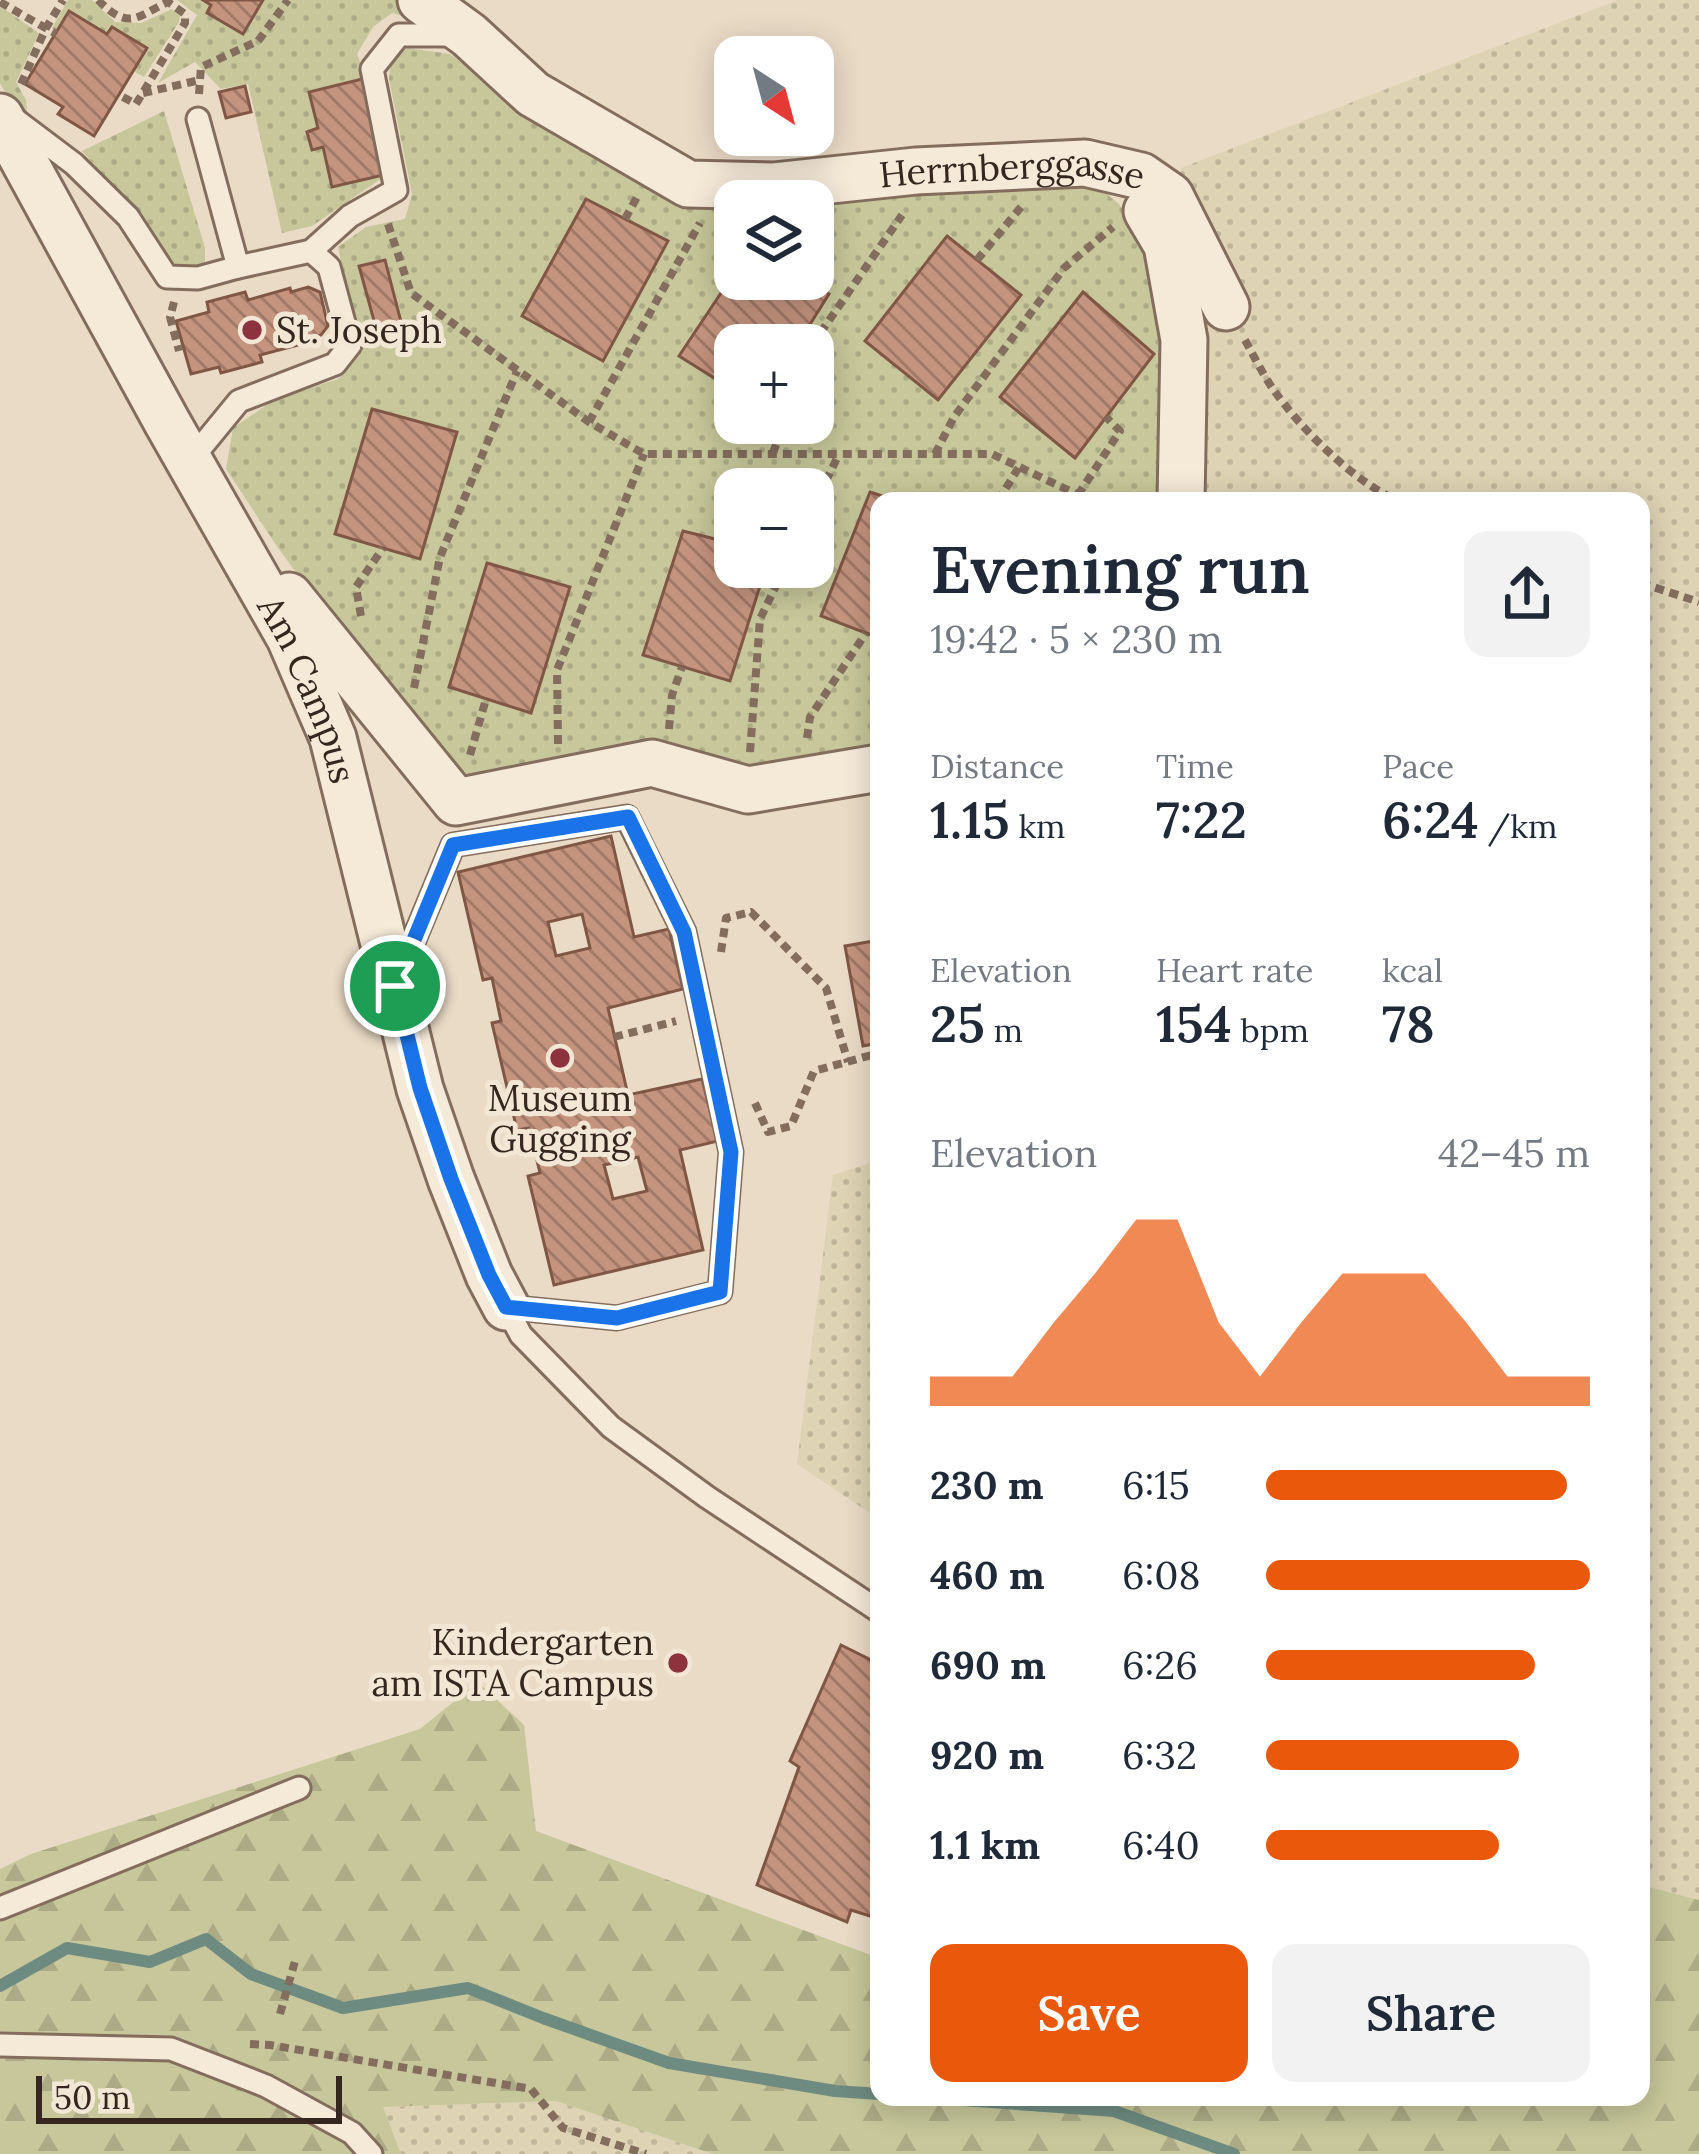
<!DOCTYPE html>
<meta charset="utf-8">
<style>
:root{--surface:#fff;--page:#f2f2f3;--text:#1f2937;--muted:#747a83;--accent:#ea580c}
body{margin:0;font-family:Lora,serif;background:var(--page);color:var(--text);height:100vh;display:flex;flex-direction:column;font-size:45px;white-space:nowrap}
*{box-sizing:border-box;margin:0}
p{font-size:39px;color:var(--muted)}
.icon{flex:none;width:66px;height:66px;fill:none;stroke:currentColor;stroke-width:2;stroke-linecap:round;stroke-linejoin:round}
.map{position:relative;flex:1;overflow:hidden}
.drawer{position:absolute;left:870px;top:492px;width:780px;height:1614px;display:flex;flex-direction:column;background:var(--surface);border-radius:24px;box-shadow:0 6px 30px #0003}
.drawer>*{flex:none}
.needle{width:78px;rotate:144deg}
.fabs{position:absolute;left:714px;top:36px;display:grid;gap:24px}
.fabs a{display:grid;place-items:center;width:120px;height:120px;border-radius:24px;background:var(--surface);box-shadow:0 6px 30px #0003;font-size:60px}
.scale{position:absolute;left:36px;bottom:30px;width:306px;box-sizing:border-box;padding-left:12px;border:6px solid #352720;border-top:0;font-size:33px;line-height:42px;white-space:nowrap;color:#352720;-webkit-text-stroke:9px #f2e6d4;paint-order:stroke}
.pin{position:absolute;display:grid;place-items:center;width:102px;height:102px;color:#fff;margin:-51px;border:6px solid #fff;border-radius:50%;box-shadow:0 3px 12px #0007}
.round{display:grid;place-items:center;flex:none;width:126px;height:126px;border-radius:24px;background:var(--page)}
.overview{display:flex;align-items:center;justify-content:space-between;height:204px;padding:0 60px}
h1{font-size:66px;font-weight:600;line-height:90px}
.figures{display:grid;grid-template-columns:repeat(3,1fr);gap:18px;height:204px;padding:12px 60px}
.figures div{display:grid;align-content:center}
.figures b{font-size:51px;font-weight:600}
.figures small{font-size:33px;font-weight:400}
.figures p{font-size:33px}
.chart{height:336px;padding:24px 60px}
.chart p{display:flex;justify-content:space-between}
.chart svg{width:100%;height:216px;margin-top:12px;fill:var(--accent);opacity:.7}
.button{display:flex;gap:24px;margin-top:auto;padding:24px 60px}
.button a{flex:1;height:138px;border-radius:24px;background:var(--accent);color:#fff;font-size:48px;font-weight:600;line-height:138px;text-align:center}
.button a+a{background:var(--page);color:var(--text)}
ul{padding:0 60px;list-style:none;font-size:39px}
li{display:grid;grid-template-columns:192px 144px 1fr;align-items:center;height:90px}
li i{height:30px;border-radius:15px;background:var(--accent)}
.map>svg:first-child{display:block}
.farmland{fill:url(#farmland-dots)}
.grass{fill:url(#grass-dots);fill-rule:evenodd}
.forest{fill:url(#forest-firs)}
.lines{fill:none;stroke-linecap:round;stroke-linejoin:round}
.stream{stroke:#6e8b81;stroke-width:12}
.building{fill:url(#building-back-hatch);stroke:#805645;stroke-width:3;fill-rule:evenodd}
.service-casing{stroke:#836d5d;stroke-width:27}
.minor-casing{stroke:#836d5d;stroke-width:51}
.path{stroke:#836d5d;stroke-width:8;stroke-dasharray:9 6;stroke-linecap:butt}
.service{stroke:#f5e9d8;stroke-width:21}
.minor{stroke:#f5e9d8;stroke-width:45}
.route-casing{stroke:#fff;stroke-width:24}
.route{stroke:#1a73e8;stroke-width:15}
.poi-dot{fill:#8c333e;stroke:#f2e6d4;stroke-width:4.5}
.labels{text-anchor:middle;dominant-baseline:central;stroke-width:10;stroke-linejoin:round;paint-order:stroke}
.street-label{font-size:36px;fill:#352720;stroke:#f2e6d4}
.poi-label{font-size:36px;fill:#352720;stroke:#f2e6d4;text-anchor:start}
</style>
<div class="map">
<svg width="1699" height="2154" viewBox="0 0 1699 2154">
<defs>
<pattern id="farmland-dots" width="8" height="8" patternUnits="userSpaceOnUse" patternTransform="scale(3)"><rect width="8" height="8" fill="#ded3b4"/><path d="M2 2h.1M6 6h.1" fill="none" stroke="#bfb59a" stroke-width="1.8" stroke-linecap="round"/></pattern>
<pattern id="grass-dots" width="8" height="8" patternUnits="userSpaceOnUse" patternTransform="scale(3)"><rect width="8" height="8" fill="#c7c79b"/><path d="M2 2h.1M6 6h.1" fill="none" stroke="#acab85" stroke-width="1.8" stroke-linecap="round"/></pattern>
<pattern id="forest-firs" width="22" height="20" patternUnits="userSpaceOnUse" patternTransform="scale(3)"><rect width="22" height="20" fill="#c7c79b"/><path d="M5 1l3.5 6h-7zM16 11l3.5 6h-7z" fill="#acab85"/></pattern>
<pattern id="building-back-hatch" width="6" height="6" patternUnits="userSpaceOnUse" patternTransform="scale(3)"><rect width="6" height="6" fill="#c4947f"/><path d="M-1 5l2 2M0 0l6 6M5-1l2 2" fill="none" stroke="#a07968"/></pattern>
</defs>
<rect width="100%" height="100%" fill="#eadbc6"/>
<g class="farmland">
<polygon points="1618,0 1699,0 1699,1900 1641,1885 1641,501 1180,501 1181,168"/>
<polygon points="879,1160 879,1519 797,1464 833,1175"/>
<polygon points="556,2101 713,2154 401,2154 382,2107"/>
</g>
<g class="grass">
<polygon points="68,0 92,0 115,22 141,23 172,9 180,16 179,22 144,77 133,71 147,48 112,27 107,34 57,32 52,28"/>
<polygon points="177,0 399,0 426,23 392,13 373,27 357,54 366,78 388,174 312,226 282,233 248,84 221,89 195,62 158,83 197,15"/>
<polygon points="0,6 39,33 16,82 26,100 28,119 19,119 0,83"/>
<path d="M408,48L450,54L556,125L670,191L735,210V279H813V201L1079,171L1119,204L1145,245L1172,357L1171,501H879V754L744,777L465,782L419,739L278,548L226,469L233,428L277,398L338,379L360,355L338,247L366,227L405,219L412,194L389,79L391,57ZM735,345H813V423H735ZM735,489H813V567H735Z"/>
<polygon points="164,111 205,248 205,263 198,270 176,269 136,213 82,151"/>
</g>
<polygon class="forest" points="478,1682 524,1725 536,1831 879,1958 879,2097 1641,2097 1641,1885 1699,1900 1699,2154 713,2154 556,2101 383,2107 401,2154 0,2154 0,1869 31,1854 420,1729"/>
<g class="lines">
<g class="stream">
<polyline points="0,1986 67,1948 150,1962 206,1939 251,1974 343,2008 468,1988 543,2018 669,2063 835,2091 879,2094"/>
<polyline points="921,2097 1114,2111 1234,2154"/>
</g>
</g>
<g class="building">
<polygon points="203,0 263,0 243,34 207,13 211,5"/>
<polygon points="69,11 107,34 112,27 147,48 94,136 58,114 63,107 25,84"/>
<polygon points="366,78 388,174 332,187 323,147 312,150 307,132 318,128 309,92"/>
<polygon points="245,86 251,112 226,118 219,92"/>
<polygon points="586,199 668,241 603,361 522,316"/>
<polygon points="947,236 1021,295 938,400 865,341"/>
<polygon points="385,260 401,322 376,328 359,266"/>
<polygon points="735,272 735,279 806,279 829,294 797,345 735,345 735,391 679,356"/>
<polygon points="308,287 320,292 328,326 321,335 305,339 306,343 260,355 262,362 221,373 219,367 191,374 176,321 209,312 207,302 245,292 248,300 290,288 291,292"/>
<polygon points="1083,292 1154,354 1075,458 1000,397"/>
<polygon points="372,409 457,432 420,559 335,534"/>
<polygon points="870,492 897,501 879,501 879,638 821,616"/>
<polygon points="683,531 735,544 735,567 766,567 730,681 643,655"/>
<polygon points="487,563 570,587 531,713 449,687"/>
<path d="M611,836L634,937L669,929L683,989L608,1008L628,1095L702,1079L718,1141L680,1150L703,1250L554,1285L528,1176L540,1173L529,1128L517,1130L492,1023L501,1021L492,978L483,980L458,872ZM582,914L590,948L556,956L548,922ZM638,1157L647,1191L613,1199L604,1165Z"/>
<polygon points="879,940 879,1043 863,1046 845,946"/>
<polygon points="841,1645 879,1664 879,1919 851,1910 847,1922 757,1885 799,1767 790,1761"/>
</g>
<g class="lines">
<defs>
<g id="service">
<polyline points="13,118 74,164 128,217 167,277 198,278 238,267 198,119"/>
<polyline points="238,267 311,251 350,216 396,190 372,69 399,35 454,35"/>
<polyline points="189,462 239,401 335,364 350,345 329,267 311,251"/>
<polyline points="398,978 453,845 627,817 684,932 731,1152 720,1292 617,1318 506,1307"/>
<polyline points="506,1307 521,1335 611,1427 707,1497 879,1611"/>
<polyline points="0,1908 299,1788"/>
<polyline points="0,2045 171,2049 266,2086 352,2133 371,2154"/>
</g>
<g id="minor">
<path id="s1" d="M421,0L469,35L533,94L688,184L774,186L916,171L1085,163L1141,176L1170,196L1226,307"/>
<path id="s2" d="M0,117L167,422L290,638L333,738L420,1089L451,1179L489,1275L506,1307"/>
<polyline points="1147,211 1167,245 1184,340 1181,501"/>
<polyline points="289,596 456,802 652,763 748,790 879,768"/>
</g>
</defs>
<use href="#service" class="service-casing"/>
<use href="#minor" class="minor-casing"/>
<g class="path">
<path d="M98,0C129,31 136,17 168,2L185,14V23L136,104L119,95"/>
<polyline points="0,2 56,34"/>
<polyline points="21,84 46,28 63,0"/>
<polyline points="143,93 200,80"/>
<polyline points="199,94 201,67 258,41 288,0"/>
<polyline points="625,219 637,197"/>
<polyline points="388,224 411,293 589,422 644,454 992,454 1091,501"/>
<polyline points="977,260 1021,207"/>
<polyline points="174,302 170,317 179,351"/>
<path d="M1245,340C1254,356 1262,373 1273,389C1301,429 1353,481 1398,501"/>
<polyline points="812,345 902,215"/>
<polyline points="589,422 700,223"/>
<polyline points="773,453 784,423"/>
<polyline points="935,454 954,417 1064,268 1113,227"/>
<polyline points="1078,495 1120,431 1106,417"/>
<polyline points="998,501 1019,467"/>
<polyline points="813,508 839,454"/>
<polyline points="1641,583 1699,602"/>
<polyline points="361,616 356,587 383,548"/>
<polyline points="414,688 440,557 517,371"/>
<polyline points="669,729 672,695 682,667"/>
<polyline points="807,738 810,717 866,633"/>
<polyline points="558,744 557,670 644,454"/>
<polyline points="750,752 760,619 785,567"/>
<polyline points="470,755 486,699"/>
<polyline points="721,952 726,918 751,912 826,988 848,1062"/>
<polyline points="614,1037 676,1021"/>
<polyline points="755,1103 768,1132 791,1126 814,1071 879,1053"/>
<polyline points="280,2014 295,1961"/>
<polyline points="250,2044 270,2045 531,2089 563,2128 646,2154"/>
</g>
<use href="#service" class="service"/>
<use href="#minor" class="minor"/>
</g>
<g class="lines">
<defs>
<polygon id="route" points="628,817 684,932 731,1152 720,1292 617,1318 506,1307 489,1275 451,1179 420,1088 395,986 453,845"/>
</defs>
<use href="#route" class="route-casing"/>
<use href="#route" class="route"/>
</g>
<g class="poi-dot">
<circle cx="252" cy="330" r="12"/>
<circle cx="560" cy="1058" r="12"/>
<circle cx="678" cy="1663" r="12"/>
</g>
<g class="labels">
<g class="street-label">
<text stroke="none"><textPath href="#s1" startOffset="651">Herrnberggasse</textPath></text>
<text stroke="none"><textPath href="#s2" startOffset="651">Am Campus</textPath></text>
</g>
<g class="poi-label">
<text x="276" y="330">St. Joseph</text>
<text x="560" y="1098" text-anchor="middle">Museum<tspan x="560" dy="41">Gugging</tspan></text>
<text x="654" y="1642" text-anchor="end">Kindergarten<tspan x="654" dy="41">am ISTA Campus</tspan></text>
</g>
</g>
</svg>
<div class="fabs">
<a><svg class="needle" viewBox="-14 -14 28 28"><path d="M0-13l5 13h-10z" fill="#e53935"/><path d="M0 13l5-13h-10z" fill="#747a83"/></svg></a>
<a><svg class="icon" aria-label="layers" viewBox="0 0 24 24"><path d="M12 4l9 5-9 5-9-5zM3 14l9 5 9-5"/></svg></a>
<a>+</a>
<a>−</a>
</div>
<div class="scale">50 m</div>
<div class="pin" style="left:395px;top:986px;background:#1e9e55"><svg class="icon" aria-label="arrive" viewBox="0 0 24 24"><path d="M6 21V4h12l-3 4 3 4H6"/></svg></div>
<section class="drawer">
<div class="overview"><div><h1>Evening run</h1><p>19:42 · 5 × 230 m</p></div><a class="round"><svg class="icon" aria-label="share" viewBox="0 0 24 24"><path d="M12 15V3M7 8l5-5 5 5M5 13v7h14v-7"/></svg></a></div>
<div class="figures">
<div><p>Distance</p><b>1.15<small> km</small></b></div>
<div><p>Time</p><b>7:22</b></div>
<div><p>Pace</p><b>6:24<small> /km</small></b></div>
</div>
<div class="figures">
<div><p>Elevation</p><b>25<small> m</small></b></div>
<div><p>Heart rate</p><b>154<small> bpm</small></b></div>
<div><p>kcal</p><b>78</b></div>
</div>
<div class="chart"><p><span>Elevation</span>42–45 m</p>
<svg viewBox="0 0 160 44" preserveAspectRatio="none"><path d="M0 44V38L10 38L20 38L30 27L40 17L50 6L60 6L70 27L80 38L90 27L100 17L110 17L120 17L130 27L140 38L150 38L160 38V44z"/></svg>
</div>
<ul>
<li><b>230 m</b>6:15<i style="width:93%"></i></li>
<li><b>460 m</b>6:08<i style="width:100%"></i></li>
<li><b>690 m</b>6:26<i style="width:83%"></i></li>
<li><b>920 m</b>6:32<i style="width:78%"></i></li>
<li><b>1.1 km</b>6:40<i style="width:72%"></i></li>
</ul>
<div class="button"><a>Save</a><a>Share</a></div>
</section>
</div>
